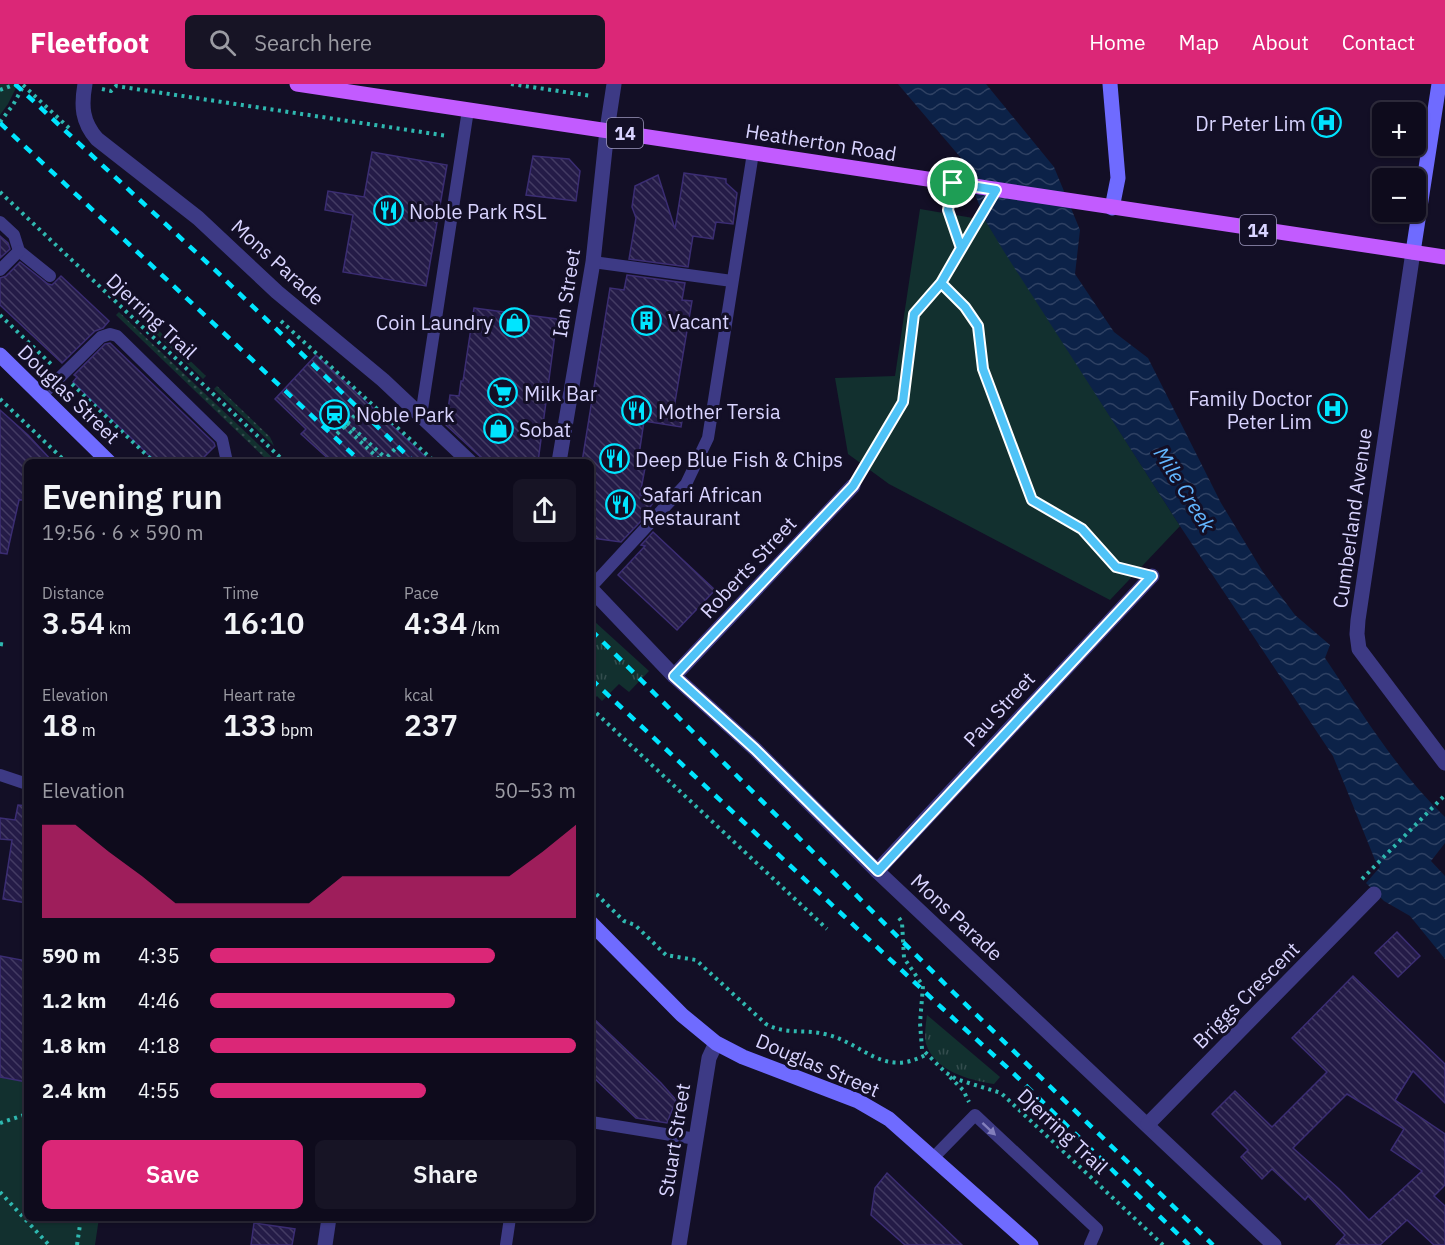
<!DOCTYPE html>
<meta charset="utf-8">
<style>
:root{--surface:#0e0b1c;--page:#171425;--text:#f1f3f6;--muted:#9b9ba3;--line:#2e2b3b;--accent:#db2777}
body{margin:0;font-family:"IBM Plex Sans",sans-serif;background:var(--page);color:var(--text);height:100vh;display:flex;flex-direction:column;font-size:22px;white-space:nowrap}
*{box-sizing:border-box;margin:0}
p{font-size:20px;color:var(--muted)}
.icon{flex:none;width:33px;height:33px;fill:none;stroke:currentColor;stroke-width:2;stroke-linecap:round;stroke-linejoin:round}
.map{position:relative;flex:1;overflow:hidden}
.details{position:absolute;left:24px;top:375px;width:570px;height:762px;display:flex;flex-direction:column;background:var(--surface);border-radius:9px;box-shadow:0 2px 4px #0004,0 0 0 2px var(--line)}
.details>*{flex:none}
.buttons{position:absolute;left:1372px;top:18px;display:grid;gap:12px}
.buttons a{display:grid;place-items:center;width:54px;height:54px;border-radius:9px;background:var(--surface);box-shadow:0 2px 4px #0004,0 0 0 2px var(--line);font-size:30px}
.pin{position:absolute;display:grid;place-items:center;width:51px;height:51px;color:#fff;margin:-26px;border:3px solid #fff;border-radius:50%;box-shadow:0 2px 6px #0007}
.round{display:grid;place-items:center;flex:none;width:63px;height:63px;border-radius:9px;background:var(--page)}
.overview{display:flex;align-items:center;justify-content:space-between;height:102px;padding:0 18px}
h1{font-size:33px;font-weight:600;line-height:45px}
.metrics{display:grid;grid-template-columns:repeat(3,1fr);gap:9px;height:102px;padding:6px 18px}
.metrics div{display:grid;align-content:center}
.metrics b{font-size:30px;font-weight:600}
.metrics small{font-size:16px;font-weight:400}
.metrics p{font-size:16px}
.chart{height:168px;padding:12px 18px}
.chart p{display:flex;justify-content:space-between}
.chart svg{width:100%;height:108px;margin-top:6px;fill:var(--accent);opacity:.7}
.cta{display:flex;gap:12px;margin-top:auto;padding:12px 18px}
.cta a{flex:1;height:69px;border-radius:9px;background:var(--accent);color:#fff;font-size:24px;font-weight:600;line-height:69px;text-align:center}
.cta a+a{background:var(--page);color:var(--text)}
ul{padding:0 18px;list-style:none;font-size:20px}
li{display:grid;grid-template-columns:96px 72px 1fr;align-items:center;height:45px}
li i{height:15px;border-radius:8px;background:var(--accent)}
header{display:flex;align-items:center;gap:36px;box-sizing:border-box;height:84px;padding:0 30px;background:var(--accent);color:#fff}
header strong{font-size:28px}
nav{display:flex;gap:33px;margin-inline-start:auto;font-size:21px}
.search{width:420px;height:54px;background:var(--page);display:flex;align-items:center;gap:15px;box-sizing:border-box;padding:0 21px;border-radius:9px;color:var(--muted);font-size:22px}
.map>svg:first-child{display:block}
.grass{fill:url(#grass-tufts)}
.park{fill:#12302f}
.garden{fill:url(#garden-dots)}
.water{fill:url(#water-waves)}
.building{fill:url(#building-back-hatch);stroke:#3b2d73;stroke-width:1.5;fill-rule:evenodd}
.lines{fill:none;stroke-linecap:round;stroke-linejoin:round}
.path{stroke:#2fb8b0;stroke-width:4;stroke-dasharray:3 4.5;stroke-linecap:butt}
.lane{stroke:#3d3a85;stroke-width:12}
.street{stroke:#3d3a85;stroke-width:15}
.secondary{stroke:#6f6bff;stroke-width:15}
.primary{stroke:#c25bff;stroke-width:15}
.rail{stroke:#00e5ff;stroke-width:4.5;stroke-dasharray:9 8;stroke-linecap:butt}
.path-bridge{stroke:#2fb8b0;stroke-width:4;stroke-dasharray:3 4.5;stroke-linecap:butt}
.oneway{fill:#837fbc}
.route-casing{stroke:#fff;stroke-width:12}
.route{stroke:#4fc3f7;stroke-width:8}
.labels{text-anchor:middle;dominant-baseline:central;stroke-width:6;stroke-linejoin:round;paint-order:stroke}
.shield{fill:#130f26;stroke:#9e99be;stroke-width:1.5}
.shield-label{font-size:18px;font-weight:bold;fill:#d9d4ff}
.poi-label{font-size:20px;fill:#d9d4ff;stroke:#130f26;text-anchor:start}
.street-label{font-size:20px;fill:#d9d4ff;stroke:#130f26}
.water-label{font-size:21px;font-style:italic;fill:#62b6ff;stroke:#130f26}
</style>
<header>
<strong>Fleetfoot</strong>
<div class="search"><svg class="icon" aria-label="search" viewBox="0 0 24 24"><circle cx="10" cy="10" r="6"/><path d="M15 15l6 6"/></svg>Search here</div>
<nav><a>Home</a><a>Map</a><a>About</a><a>Contact</a></nav>
</header>
<div class="map">
<svg width="1445" height="1161" viewBox="0 0 1445 1161">
<defs>
<pattern id="grass-tufts" width="24" height="20" patternUnits="userSpaceOnUse" patternTransform="scale(1.5)"><rect width="24" height="20" fill="#12302f"/><path d="M3 7l-1-3M5 7V3M7 7l1-3M15 17l-1-3M17 17v-4M19 17l1-3" fill="none" stroke="#344d4e"/></pattern>
<pattern id="garden-dots" width="8" height="8" patternUnits="userSpaceOnUse" patternTransform="scale(1.5)"><rect width="8" height="8" fill="#12302f"/><path d="M2 2h.1M6 6h.1" fill="none" stroke="#344d4e" stroke-width="1.8" stroke-linecap="round"/></pattern>
<pattern id="water-waves" width="16" height="10" patternUnits="userSpaceOnUse" patternTransform="scale(1.5)"><rect width="16" height="10" fill="#0c2248"/><path d="M0 5q4-4 8 0t8 0" fill="none" stroke="#2f4163"/></pattern>
<pattern id="building-back-hatch" width="6" height="6" patternUnits="userSpaceOnUse" patternTransform="scale(1.5)"><rect width="6" height="6" fill="#241b47"/><path d="M-1 5l2 2M0 0l6 6M5-1l2 2" fill="none" stroke="#433b63"/></pattern>
</defs>
<rect width="100%" height="100%" fill="#130f26"/>
<g class="grass">
<polygon points="591,538 595,538 649,587 629,608 619,600 602,617 597,612 591,618"/>
<path d="M927,931L1000,993L994,1000C969,996 935,987 926,960C924,952 926,939 927,931Z"/>
</g>
<g class="park">
<polygon points="0,0 18,0 8,20 0,31"/>
<polygon points="920,125 985,136 1180,442 1110,516 889,400 848,370 835,294 895,292"/>
<polygon points="0,993 27,998 27,1134 99,1134 95,1161 0,1161"/>
</g>
<g class="garden">
<polygon points="119,228 277,378 269,378 116,231"/>
<polygon points="154,242 206,292 203,295 149,243"/>
<polygon points="217,302 270,353 274,362 214,305"/>
</g>
<path class="water" d="M898,0H986L1054,83L1080,146L1075,190L1114,248L1148,274L1221,419L1263,488L1295,531L1330,561L1325,574C1362,629 1397,687 1445,733V759L1431,777L1445,792V875L1410,832L1384,817L1366,799L1380,783L1375,776L1333,672L1180,442L1003,166L985,136L961,74Z"/>
<g class="building">
<polygon points="372,68 447,81 426,202 343,188 353,131 325,126 328,107 364,113"/>
<polygon points="533,72 569,75 580,87 576,117 526,111"/>
<polygon points="684,89 726,95 726,99 737,109 733,140 716,138 713,155 693,152 688,183 629,175 636,134 632,123 635,102 658,91 675,145"/>
<polygon points="0,152 8,159 10,165 0,174"/>
<polygon points="20,178 48,200 52,201 61,192 109,237 103,244 95,247 62,279 0,221 0,194 6,192"/>
<polygon points="627,191 685,199 682,216 692,217 674,324 684,325 681,343 644,337 639,371 647,373 640,411 656,414 641,437 621,458 592,454 591,378 582,378 610,204 624,206"/>
<polygon points="474,224 557,235 538,378 486,378 446,341 450,311 459,312 461,297 463,297"/>
<polygon points="110,259 214,359 215,362 199,378 156,378 73,298 77,293 74,291 105,260"/>
<polygon points="316,271 431,378 332,378 301,350 306,345 275,315"/>
<polygon points="0,326 28,351 53,378 27,378 27,416 19,416 7,470 0,469"/>
<polygon points="653,448 715,506 677,546 618,491 645,462 641,461"/>
<polygon points="18,721 27,722 27,819 3,815 12,756 0,755 0,734 15,736"/>
<polygon points="1397,848 1420,872 1398,893 1375,869"/>
<polygon points="0,872 27,877 27,998 0,993"/>
<path d="M1353,892L1445,980V1019L1413,987L1395,1016L1445,1050V1101L1434,1112L1445,1122V1161H1434L1407,1136L1380,1161H1336L1345,1151L1308,1112L1305,1116L1272,1085L1262,1095L1241,1073L1248,1066L1212,1030L1235,1007L1272,1043L1327,988L1292,954ZM1347,1010L1404,1045L1391,1066L1422,1087L1369,1136L1339,1105L1293,1064Z"/>
<polygon points="591,932 661,999 676,1016 667,1039 636,1034 591,991"/>
<polygon points="887,1089 962,1161 905,1161 871,1131 875,1104"/>
<polygon points="254,1139 295,1145 292,1161 251,1161"/>
</g>
<g class="lines">
<g class="path">
<polyline points="511,0 592,12"/>
<polyline points="23,1 69,44"/>
<polyline points="102,5 111,7 116,2 448,52"/>
<polyline points="0,6 16,0"/>
<polyline points="0,38 13,21 24,1"/>
<polyline points="0,108 285,378"/>
<polyline points="961,163 987,121"/>
<polyline points="941,199 965,223 978,242 983,286 1032,416 1082,445 1116,483 1134,488"/>
<polyline points="0,231 51,280"/>
<polyline points="281,237 435,378"/>
<polyline points="72,300 154,378"/>
<polyline points="0,315 66,378"/>
<polyline points="347,339 390,378"/>
<polyline points="344,342 382,378"/>
<polyline points="337,350 357,329"/>
<polyline points="391,377 393,374 397,378"/>
<polyline points="860,389 903,318 914,230 941,199 961,164 948,126 950,115"/>
<polyline points="0,560 7,561"/>
<polyline points="591,624 827,845"/>
<polyline points="1362,795 1445,711"/>
<path d="M591,805L624,837L635,841L666,871L696,876L766,940C786,951 804,945 825,950C864,959 883,995 927,970"/>
<polyline points="899,834 902,838 904,874 923,902 920,939 922,965 945,988 956,995 1001,1009 1163,1161"/>
<polyline points="950,993 963,1006 969,1018"/>
<polyline points="0,1039 27,1030"/>
<polyline points="0,1108 49,1161"/>
<polyline points="77,1161 81,1134"/>
</g>
<g class="lane">
<polyline points="0,138 14,151 19,167 50,192"/>
<polyline points="593,178 732,197"/>
<polyline points="0,186 19,167"/>
<polyline points="41,312 101,253 110,250 117,252 222,355 227,378"/>
<polyline points="421,332 468,26"/>
<polyline points="591,503 686,400 708,354 753,69"/>
<polyline points="0,691 27,700"/>
<polyline points="591,1038 696,1055"/>
<polyline points="933,1074 975,1031 1097,1145 1090,1161"/>
<polyline points="506,1161 510,1134"/>
</g>
<g class="street">
<path d="M85,0C81,22 82,38 97,55L198,134L277,208L383,296L470,378"/>
<polyline points="1413,168 1358,536 1357,550 1359,565 1445,679"/>
<polyline points="559,378 593,178 607,46 614,0"/>
<polyline points="591,505 674,592 755,665 877,787 1274,1161"/>
<polyline points="674,592 853,402"/>
<polyline points="877,787 1152,492"/>
<polyline points="1148,1040 1374,810"/>
<polyline points="325,1161 329,1134"/>
<polyline points="679,1161 709,974 716,959"/>
</g>
<g class="secondary">
<polyline points="1110,0 1118,94 1112,124"/>
<polyline points="1413,168 1439,0"/>
<polyline points="0,271 109,378"/>
<polyline points="591,839 682,931 716,959 743,973 858,1017 889,1035 1031,1161"/>
</g>
<polyline class="primary" points="297,0 1445,173"/>
<g class="rail">
<polyline points="15,0 214,185 414,378"/>
<polyline points="0,39 361,378"/>
<polyline points="591,546 953,908 1213,1161"/>
<polyline points="591,595 942,924 1011,987 1189,1161"/>
</g>
<polyline class="path-bridge" points="382,378 395,365"/>
</g>
<defs><path id="oneway-solid" d="M-6-.8H1V-3.2L6.5 0L1 3.2V.8H-6Z" transform="scale(1.5)"/></defs>
<use class="oneway" href="#oneway-solid" transform="translate(989 1045) rotate(43)"/>
<g class="lines">
<defs>
<polyline id="route" points="953,99 948,126 961,164 941,199 914,230 903,318 853,402 674,592 755,665 878,787 1152,492 1116,483 1082,445 1032,416 983,285 978,242 965,223 941,199 996,106 953,99"/>
</defs>
<use href="#route" class="route-casing"/>
<use href="#route" class="route"/>
</g>
<defs>
<symbol id="hospital-ring" viewBox="-11 -11 22 22"><circle r="9.5" fill="#130f26" stroke="#00e5ff" stroke-width="1.5"/><path d="M-5-5h3v3.5h4V-5h3V5h-3V1.5h-4V5h-3Z" fill="#00e5ff"/></symbol>
<symbol id="restaurant-ring" viewBox="-11 -11 22 22"><circle r="9.5" fill="#130f26" stroke="#00e5ff" stroke-width="1.5"/><path d="M-5-6h1v4h1v-4h1v4h1v-4h1v5L-1.5 .5V6h-2V.5L-5-1ZM5-6V6H3V1.5H1.5Q1.5-4 5-6Z" fill="#00e5ff"/></symbol>
<symbol id="building-ring" viewBox="-11 -11 22 22"><circle r="9.5" fill="#130f26" stroke="#00e5ff" stroke-width="1.5"/><path d="M-4-6H4V6H1V3H-1V6H-4ZM-2.5-4.3h1.7v1.8h-1.7ZM.8-4.3h1.7v1.8H.8ZM-2.5-1h1.7V.8h-1.7ZM.8-1h1.7V.8H.8Z" fill="#00e5ff"/></symbol>
<symbol id="shop-ring" viewBox="-11 -11 22 22"><circle r="9.5" fill="#130f26" stroke="#00e5ff" stroke-width="1.5"/><path d="M-5-2.5h2.3a2.7 3.5 0 0 1 5.4 0H5L5.5 6h-11ZM-1.5-2.5h3a1.5 2.3 0 0 0-3 0Z" fill="#00e5ff"/></symbol>
<symbol id="supermarket-ring" viewBox="-11 -11 22 22"><circle r="9.5" fill="#130f26" stroke="#00e5ff" stroke-width="1.5"/><path d="M-6-5.5h2.5l.6 2H6L4.5 2H-2.5L-4.4-4H-6ZM-1.5 3.2a1.3 1.3 0 1 0 .1 0ZM3 3.2a1.3 1.3 0 1 0 .1 0Z" fill="#00e5ff"/></symbol>
<symbol id="station-ring" viewBox="-11 -11 22 22"><circle r="9.5" fill="#130f26" stroke="#00e5ff" stroke-width="1.5"/><path d="M-3-6H3Q5-6 5-4V2Q5 4 3 4L4.5 6H3L1.5 4h-3L-3 6H-4.5L-3 4Q-5 4-5 2V-4Q-5-6-3-6ZM-3.5-4v3h7v-3ZM-3.5 1v1.5H-2V1ZM2 1v1.5H3.5V1Z" fill="#00e5ff"/></symbol>
</defs>
<g fill-rule="evenodd">
<use href="#hospital-ring" x="1310" y="22" width="33" height="33"/>
<use href="#restaurant-ring" x="372" y="110" width="33" height="33"/>
<use href="#building-ring" x="630" y="220" width="33" height="33"/>
<use href="#shop-ring" x="498" y="222" width="33" height="33"/>
<use href="#supermarket-ring" x="486" y="292" width="33" height="33"/>
<use href="#hospital-ring" x="1316" y="308" width="33" height="33"/>
<use href="#restaurant-ring" x="620" y="310" width="33" height="33"/>
<use href="#station-ring" x="318" y="314" width="33" height="33"/>
<use href="#shop-ring" x="482" y="328" width="33" height="33"/>
<use href="#restaurant-ring" x="598" y="358" width="33" height="33"/>
<use href="#restaurant-ring" x="604" y="404" width="33" height="33"/>
</g>
<g class="labels">
<g class="shield">
<rect x="607" y="34" width="36" height="30" rx="4.5"/>
<rect x="1240" y="131" width="36" height="30" rx="4.5"/>
</g>
<g class="shield-label">
<text x="625" y="49">14</text>
<text x="1258" y="146">14</text>
</g>
<g class="poi-label">
<text x="1306" y="39" text-anchor="end">Dr Peter Lim</text>
<text x="409" y="127">Noble Park RSL</text>
<text x="668" y="237">Vacant</text>
<text x="493" y="238" text-anchor="end">Coin Laundry</text>
<text x="524" y="309">Milk Bar</text>
<text x="1312" y="314" text-anchor="end">Family Doctor<tspan x="1312" dy="23">Peter Lim</tspan></text>
<text x="658" y="327">Mother Tersia</text>
<text x="356" y="330">Noble Park</text>
<text x="519" y="345">Sobat</text>
<text x="635" y="375">Deep Blue Fish &amp; Chips</text>
<text x="642" y="410">Safari African<tspan x="642" dy="23">Restaurant</tspan></text>
</g>
<g class="street-label">
<text transform="translate(821 58) rotate(9)">Heatherton Road</text>
<text transform="translate(278 178) rotate(42)">Mons Parade</text>
<text transform="translate(566 209) rotate(-81)">Ian Street</text>
<text transform="translate(152 232) rotate(43)">Djerring Trail</text>
<text transform="translate(69 310) rotate(44)">Douglas Street</text>
<text transform="translate(1352 434) rotate(-82)">Cumberland Avenue</text>
<text transform="translate(748 483) rotate(-47)">Roberts Street</text>
<text transform="translate(999 625) rotate(-47)">Pau Street</text>
<text transform="translate(957 833) rotate(43)">Mons Parade</text>
<text transform="translate(1246 911) rotate(-45)">Briggs Crescent</text>
<text transform="translate(818 981) rotate(23)">Douglas Street</text>
<text transform="translate(1063 1047) rotate(43)">Djerring Trail</text>
<text transform="translate(674 1056) rotate(-81)">Stuart Street</text>
</g>
<g class="water-label">
<text transform="translate(1185 405) rotate(58)">Mile Creek</text>
</g>
</g>
</svg>
<div class="buttons">
<a>+</a>
<a>−</a>
</div>
<div class="pin" style="left:953px;top:99px;background:#1e9e55"><svg class="icon" aria-label="arrive" viewBox="0 0 24 24"><path d="M6 21V4h12l-3 4 3 4H6"/></svg></div>
<section class="details">
<div class="overview"><div><h1>Evening run</h1><p>19:56 · 6 × 590 m</p></div><a class="round"><svg class="icon" aria-label="share" viewBox="0 0 24 24"><path d="M12 15V3M7 8l5-5 5 5M5 13v7h14v-7"/></svg></a></div>
<div class="metrics">
<div><p>Distance</p><b>3.54<small> km</small></b></div>
<div><p>Time</p><b>16:10</b></div>
<div><p>Pace</p><b>4:34<small> /km</small></b></div>
</div>
<div class="metrics">
<div><p>Elevation</p><b>18<small> m</small></b></div>
<div><p>Heart rate</p><b>133<small> bpm</small></b></div>
<div><p>kcal</p><b>237</b></div>
</div>
<div class="chart"><p><span>Elevation</span>50–53 m</p>
<svg viewBox="0 0 160 44" preserveAspectRatio="none"><path d="M0 44V6L10 6L20 17L30 27L40 38L50 38L60 38L70 38L80 38L90 27L100 27L110 27L120 27L130 27L140 27L150 17L160 6V44z"/></svg>
</div>
<ul>
<li><b>590 m</b>4:35<i style="width:78%"></i></li>
<li><b>1.2 km</b>4:46<i style="width:67%"></i></li>
<li><b>1.8 km</b>4:18<i style="width:100%"></i></li>
<li><b>2.4 km</b>4:55<i style="width:59%"></i></li>
</ul>
<div class="cta"><a>Save</a><a>Share</a></div>
</section>
</div>
